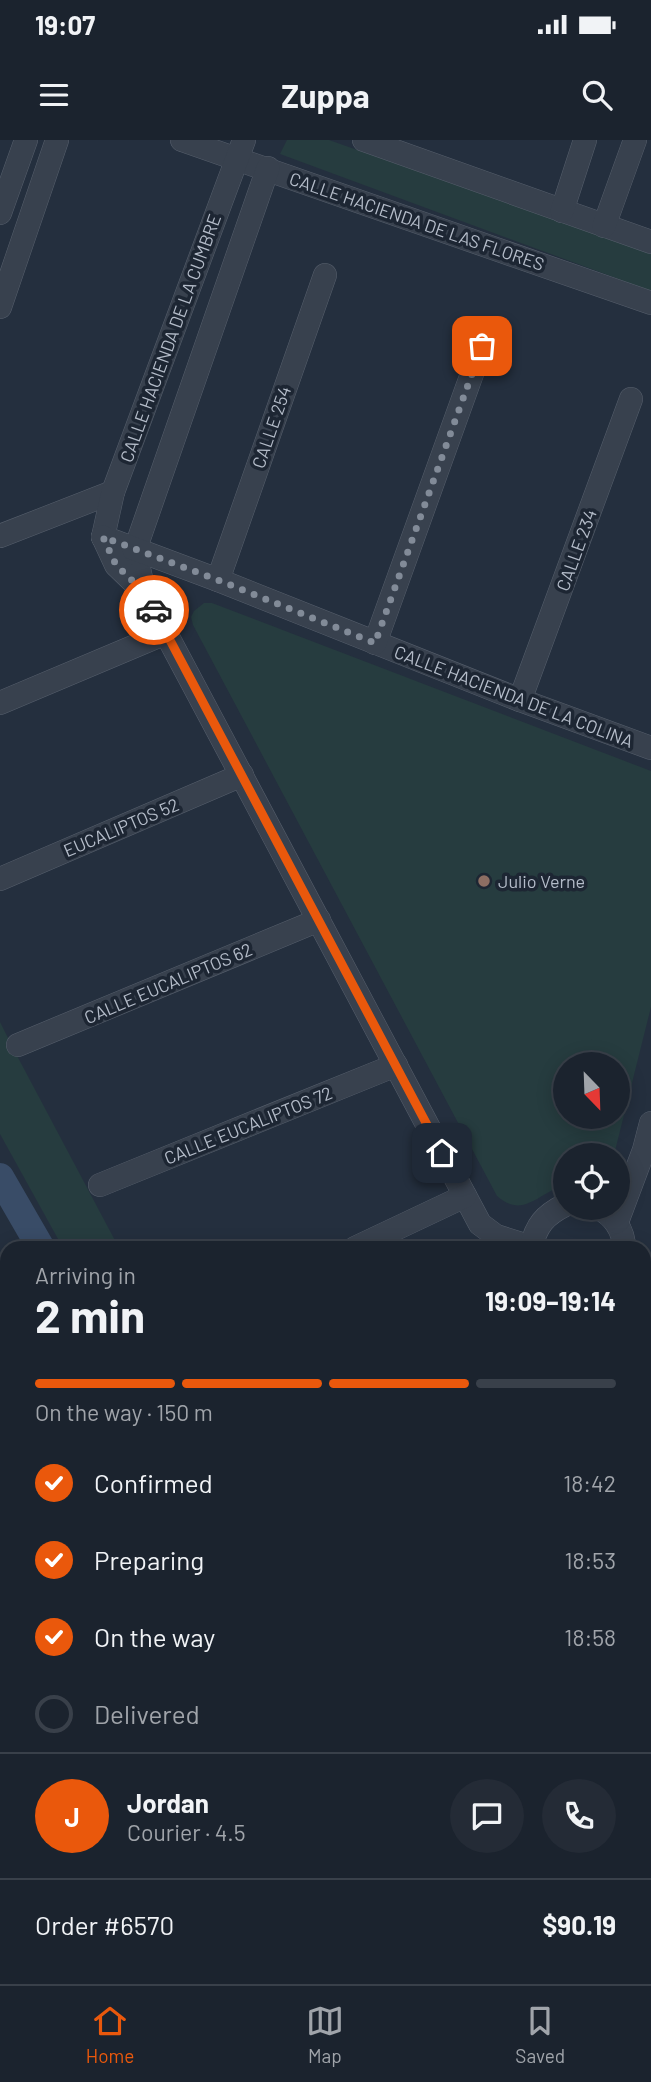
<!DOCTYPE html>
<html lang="en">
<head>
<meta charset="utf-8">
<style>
	:root { --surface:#1b232e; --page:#242b36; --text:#f1f3f6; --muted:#a0a4aa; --line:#39404a; --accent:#ea580c }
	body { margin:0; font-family:Barlow,sans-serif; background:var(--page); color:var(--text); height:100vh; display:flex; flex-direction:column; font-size:26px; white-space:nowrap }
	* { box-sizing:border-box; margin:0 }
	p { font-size:23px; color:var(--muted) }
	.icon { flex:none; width:38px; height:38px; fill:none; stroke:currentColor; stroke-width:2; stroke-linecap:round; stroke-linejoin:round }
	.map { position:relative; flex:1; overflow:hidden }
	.details { position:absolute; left:0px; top:1101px; width:651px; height:744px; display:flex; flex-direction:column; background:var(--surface); border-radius:21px 21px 0 0; box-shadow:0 4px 18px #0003,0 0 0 2px var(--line) }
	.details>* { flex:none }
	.needle { width:46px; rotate:157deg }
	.controls { position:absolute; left:553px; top:912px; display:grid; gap:14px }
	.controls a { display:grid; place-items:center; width:77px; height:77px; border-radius:50%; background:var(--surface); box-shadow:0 4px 18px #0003,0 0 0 2px var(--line); font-size:35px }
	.pin { position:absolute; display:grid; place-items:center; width:60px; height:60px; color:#fff; margin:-30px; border-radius:14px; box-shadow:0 4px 10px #0006 }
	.courier { position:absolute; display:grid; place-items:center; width:70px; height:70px; margin:-35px; border:5px solid #ea580c; border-radius:50%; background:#fff; color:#222; box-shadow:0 2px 9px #0007 }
	.summary em { font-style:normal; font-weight:700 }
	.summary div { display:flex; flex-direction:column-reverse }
	.summary { display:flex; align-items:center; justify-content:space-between; height:119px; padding:0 35px }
	h1 { font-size:46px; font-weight:700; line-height:52px }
	.bar { display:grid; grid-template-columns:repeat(4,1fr); gap:10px 7px; align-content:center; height:84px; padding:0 35px }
	.bar i { height:9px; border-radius:5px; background:var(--line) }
	.bar .current { background:var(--accent) }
	.bar p { grid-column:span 4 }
	.line { display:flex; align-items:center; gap:18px; padding:0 35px; border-top:2px solid var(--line) }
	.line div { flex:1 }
	.round { display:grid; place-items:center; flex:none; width:74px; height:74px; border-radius:37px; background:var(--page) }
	ol { padding:0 35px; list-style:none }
	li { display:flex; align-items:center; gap:21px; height:77px }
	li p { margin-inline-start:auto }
	li .icon { padding:7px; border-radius:50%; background:var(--accent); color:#fff; stroke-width:4 }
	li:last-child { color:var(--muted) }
	li i { width:38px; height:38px; border:4px solid var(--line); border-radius:50% }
	.status { display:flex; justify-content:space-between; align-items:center; height:49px; padding:0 35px; background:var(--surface); direction:ltr }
	.status svg { height:19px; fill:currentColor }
	header { display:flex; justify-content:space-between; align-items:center; height:91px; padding:0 35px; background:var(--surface); font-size:32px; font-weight:700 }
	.dock { display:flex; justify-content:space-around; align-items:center; height:98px; border-top:2px solid var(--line); background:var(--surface); font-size:19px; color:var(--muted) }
	.dock a { display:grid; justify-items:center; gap:4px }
	.dock .current { color:var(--accent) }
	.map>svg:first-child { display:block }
</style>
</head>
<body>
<div class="status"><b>19:07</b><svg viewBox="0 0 49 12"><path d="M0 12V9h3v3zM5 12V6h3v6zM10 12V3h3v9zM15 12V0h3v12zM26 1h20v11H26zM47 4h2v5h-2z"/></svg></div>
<header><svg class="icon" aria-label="menu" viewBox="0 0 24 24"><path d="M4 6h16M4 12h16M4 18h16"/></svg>Zuppa<svg class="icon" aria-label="search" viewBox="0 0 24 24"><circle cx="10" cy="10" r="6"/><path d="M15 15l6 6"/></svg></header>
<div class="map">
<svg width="651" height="1844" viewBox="0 0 651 1844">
	<rect width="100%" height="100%" fill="#242f3e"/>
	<g fill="#263c3f" fill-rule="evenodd">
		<path d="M287,0H329L651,114V151L280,14Z"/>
		<path d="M204,463H212L651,631V867L614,1015H565V1046C539,1051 524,1080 497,1056L193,485L191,477L194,471ZM618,924V976H565V924Z"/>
		<path d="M0,882L14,910L119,1108H63L0,994Z"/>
	</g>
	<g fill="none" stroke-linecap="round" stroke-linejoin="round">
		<g stroke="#394c67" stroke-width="28">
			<path d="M0,1037L41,1108"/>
			<path d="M442,1838L444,1844"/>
		</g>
		<g stroke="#565f6c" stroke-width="24">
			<g id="street">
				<path d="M182,0L651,163"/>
				<path d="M364,0L651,102"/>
				<path d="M268,28L135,410L144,452L480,1084L496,1096L531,1107"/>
				<path d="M562,71L585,0"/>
				<path d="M0,73L26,0"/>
				<path d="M604,86L635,0"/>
				<path d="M0,167L57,0"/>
				<path d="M0,396L113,352"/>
				<path d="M103,397L218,440L520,560L651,608"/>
				<path d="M103,397L113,352L244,0"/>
				<path d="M103,397L116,425L144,452"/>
				<path d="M218,440L325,135"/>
				<path d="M375,503L482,206"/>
				<path d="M520,560L631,259"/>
				<path d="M0,563L166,493"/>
				<path d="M0,739L242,635"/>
				<path d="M18,905L319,780"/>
				<path d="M100,1045L396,925"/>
				<path d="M598,1068C613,1075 624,1090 624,1108"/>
				<path d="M617,1082L644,1010L651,983"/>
				<path d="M355,1108L465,1056"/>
				<path d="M531,1108C536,1085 545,1075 565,1065"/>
				<path d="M644,1174L651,1171"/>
				<path d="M0,1177L7,1171"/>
				<path d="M644,1302L651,1318"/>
				<path d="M644,1339L651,1336"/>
				<path d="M0,1453L7,1464"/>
				<path d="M644,1501L651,1498"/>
				<path d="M644,1672L651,1669"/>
				<path d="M0,1837L4,1844"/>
				<path d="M242,1838L246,1844"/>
				<path d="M197,1844L207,1838"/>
			</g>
		</g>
		<use href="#street" stroke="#38414e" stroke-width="23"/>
	</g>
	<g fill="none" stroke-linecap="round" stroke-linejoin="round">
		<path stroke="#828b98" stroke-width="7" stroke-dasharray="0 12.6" d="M154,470L144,452L116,425L103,397L218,440L375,503L482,206"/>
		<path stroke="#ea580c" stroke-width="9" d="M154,470L442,1013"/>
	</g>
	<circle fill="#8d6e63" stroke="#1d2633" stroke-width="2.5" cx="484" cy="741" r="7"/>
	<g text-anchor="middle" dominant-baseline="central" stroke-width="7" stroke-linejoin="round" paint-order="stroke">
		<g font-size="18" fill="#b4bcc9" stroke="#1d2633">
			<text transform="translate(417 81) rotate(19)">CALLE HACIENDA DE LAS FLORES</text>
			<text transform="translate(170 198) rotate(-70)">CALLE HACIENDA DE LA CUMBRE</text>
			<text transform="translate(271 287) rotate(-71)">CALLE 254</text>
			<text transform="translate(576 410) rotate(-70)">CALLE 234</text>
			<text transform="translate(514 556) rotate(21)">CALLE HACIENDA DE LA COLINA</text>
			<text transform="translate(121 687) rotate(-23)">EUCALIPTOS 52</text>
			<text transform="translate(168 843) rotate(-23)">CALLE EUCALIPTOS 62</text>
			<text transform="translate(248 985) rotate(-22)">CALLE EUCALIPTOS 72</text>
		</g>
		<g font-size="18" fill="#b4bcc9" stroke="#1d2633" text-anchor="start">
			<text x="498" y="741">Julio Verne</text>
		</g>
	</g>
</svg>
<div class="controls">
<a><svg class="needle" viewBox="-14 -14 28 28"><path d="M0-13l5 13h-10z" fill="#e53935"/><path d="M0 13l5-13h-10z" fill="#a0a4aa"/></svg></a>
<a><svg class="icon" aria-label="locate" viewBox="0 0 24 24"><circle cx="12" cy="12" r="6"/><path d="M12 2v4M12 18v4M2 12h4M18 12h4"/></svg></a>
</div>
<div class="pin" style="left:482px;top:206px;background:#ea580c"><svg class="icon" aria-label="bag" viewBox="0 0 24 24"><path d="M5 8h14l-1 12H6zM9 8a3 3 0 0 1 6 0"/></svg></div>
<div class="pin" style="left:442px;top:1013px;background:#1f2937"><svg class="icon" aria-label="home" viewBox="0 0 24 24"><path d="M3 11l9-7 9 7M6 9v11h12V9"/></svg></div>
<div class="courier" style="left:154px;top:470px"><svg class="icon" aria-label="car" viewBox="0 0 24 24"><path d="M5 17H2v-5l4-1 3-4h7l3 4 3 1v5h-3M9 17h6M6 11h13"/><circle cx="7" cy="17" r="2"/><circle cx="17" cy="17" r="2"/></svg></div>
<section class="details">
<div class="summary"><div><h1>2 min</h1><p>Arriving in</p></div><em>19:09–19:14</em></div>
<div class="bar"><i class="current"></i><i class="current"></i><i class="current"></i><i></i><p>On the way · 150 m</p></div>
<ol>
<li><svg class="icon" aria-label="check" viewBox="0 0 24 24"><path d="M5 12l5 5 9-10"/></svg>Confirmed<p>18:42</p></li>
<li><svg class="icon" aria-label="check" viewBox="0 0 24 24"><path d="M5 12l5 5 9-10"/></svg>Preparing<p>18:53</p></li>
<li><svg class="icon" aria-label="check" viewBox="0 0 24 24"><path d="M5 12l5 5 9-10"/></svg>On the way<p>18:58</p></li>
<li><i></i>Delivered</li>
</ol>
<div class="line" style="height:126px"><b class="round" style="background:var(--accent);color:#fff">J</b><div><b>Jordan</b><p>Courier · 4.5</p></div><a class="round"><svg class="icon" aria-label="chat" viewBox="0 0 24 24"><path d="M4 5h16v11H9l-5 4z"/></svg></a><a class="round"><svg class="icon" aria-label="phone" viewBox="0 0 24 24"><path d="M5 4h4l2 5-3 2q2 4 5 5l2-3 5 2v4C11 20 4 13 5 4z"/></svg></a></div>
<div class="line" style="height:91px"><div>Order #6570</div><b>$90.19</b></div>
</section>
</div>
<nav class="dock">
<a class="current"><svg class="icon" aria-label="home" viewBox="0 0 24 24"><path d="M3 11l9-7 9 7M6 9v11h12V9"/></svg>Home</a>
<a><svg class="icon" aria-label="map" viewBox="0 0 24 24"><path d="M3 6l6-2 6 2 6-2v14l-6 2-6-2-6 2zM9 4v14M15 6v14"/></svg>Map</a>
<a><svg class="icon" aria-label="saved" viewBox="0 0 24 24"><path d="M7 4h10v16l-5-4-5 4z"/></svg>Saved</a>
</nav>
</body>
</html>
